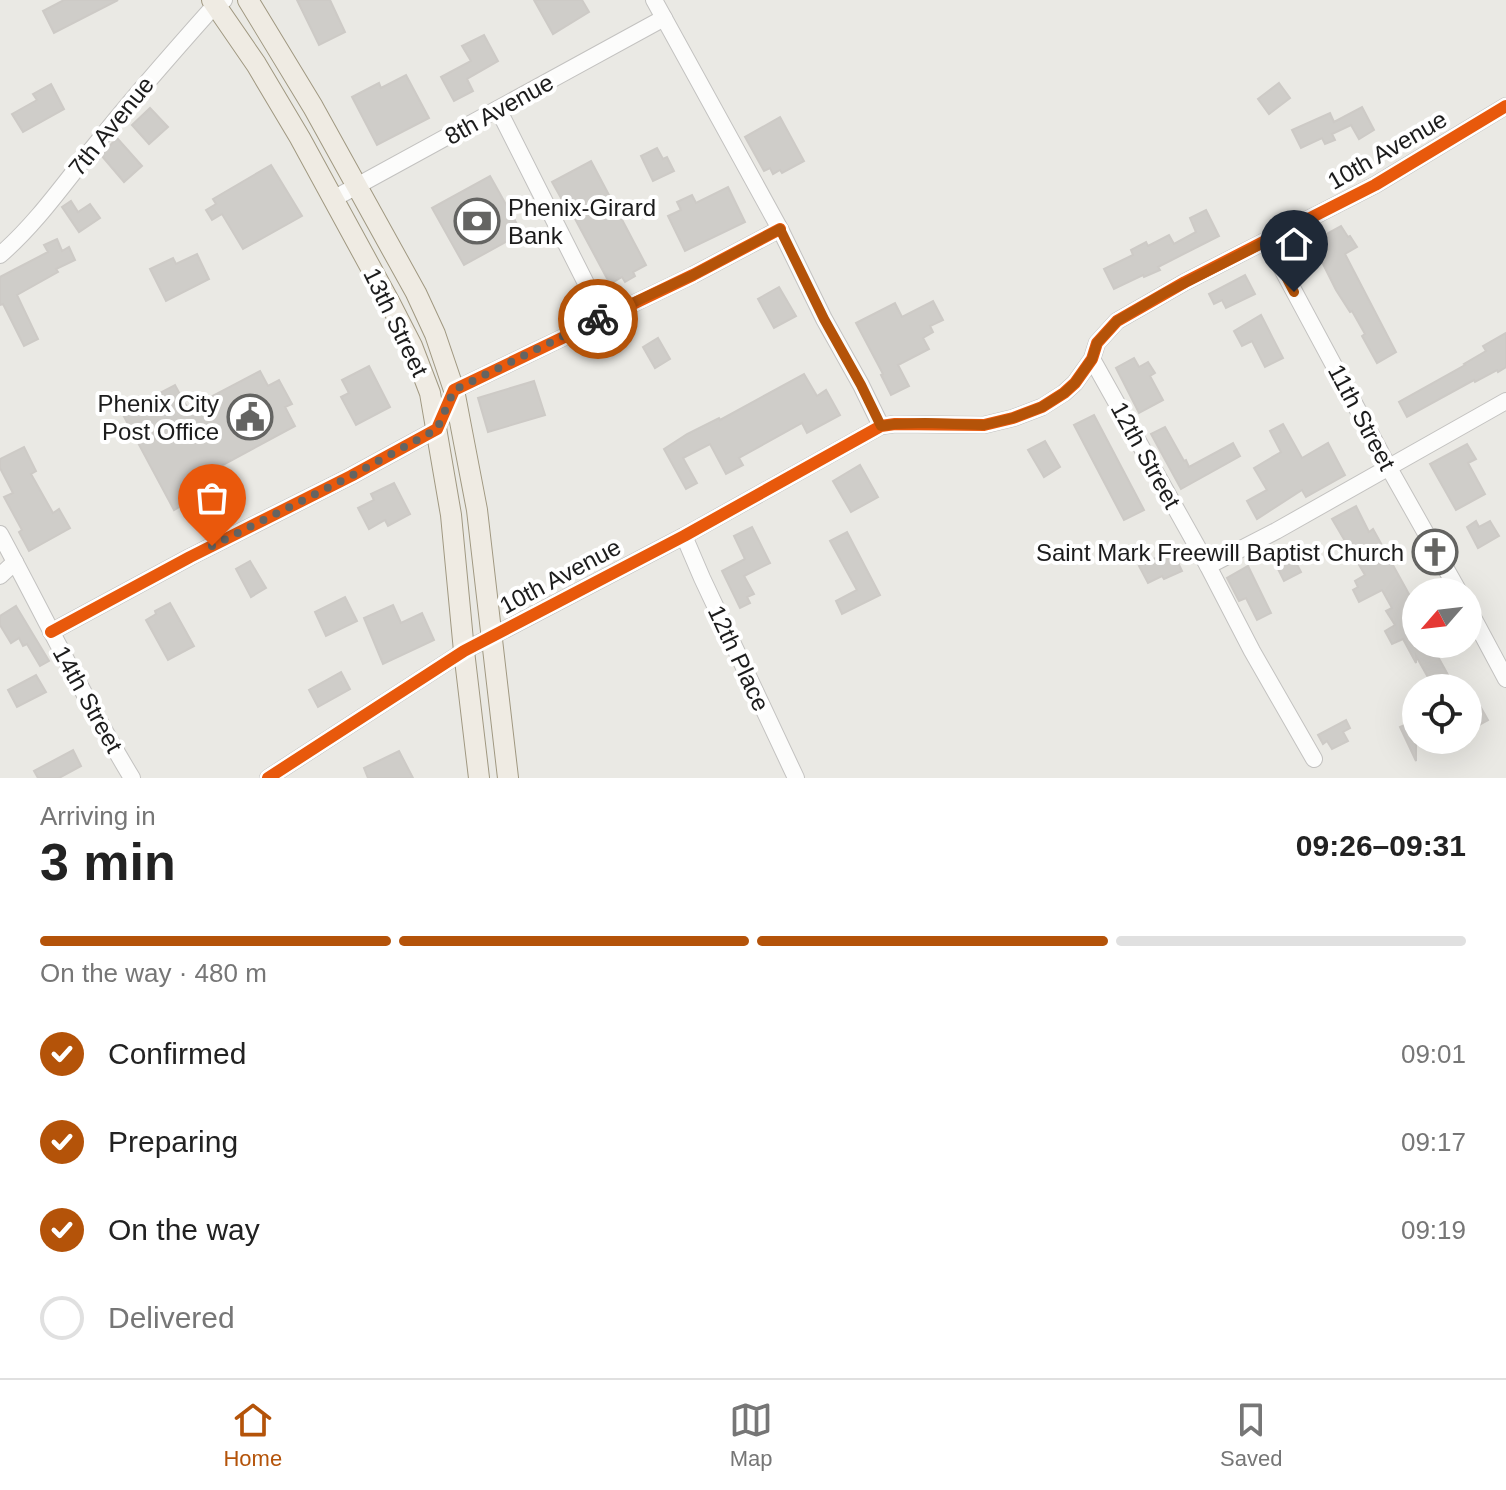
<!DOCTYPE html>
<html lang="en">
<head>
<meta charset="utf-8">
<style>
	:root { --surface:#fff; --page:#f2f2f2; --text:#222; --muted:#767676; --line:#e0e0e0; --accent:#b45309 }
	body { margin:0; font-family:Helvetica,sans-serif; background:var(--page); color:var(--text); height:100vh; display:flex; flex-direction:column; font-size:30px; white-space:nowrap }
	* { box-sizing:border-box; margin:0 }
	p { font-size:26px; color:var(--muted) }
	.icon { flex:none; width:44px; height:44px; fill:none; stroke:currentColor; stroke-width:2; stroke-linecap:round; stroke-linejoin:round }
	.map { position:relative; height:778px; overflow:hidden }
	.sheet { display:flex; flex-direction:column; background:var(--surface); flex:1 }
	.sheet>* { flex:none }
	.needle { width:52px; rotate:242deg }
	.controls { position:absolute; left:1402px; top:578px; display:grid; gap:16px }
	.controls a { display:grid; place-items:center; width:80px; height:80px; border-radius:50%; background:var(--surface); box-shadow:0 8px 32px #0002; font-size:40px }
	.pin { position:absolute; display:grid; place-items:center; width:68px; height:68px; color:#fff; margin:-82px -34px; border-radius:50% 50% 50% 0; rotate:-45deg; box-shadow:0 0 8px #0007 }
	.pin .icon { rotate:45deg }
	.courier { position:absolute; display:grid; place-items:center; width:80px; height:80px; margin:-40px; border:6px solid #b45309; border-radius:50%; background:#fff; color:#222; box-shadow:0 2px 10px #0007 }
	.overview em { font-style:normal; font-weight:800 }
	.overview div { display:flex; flex-direction:column-reverse }
	.overview { display:flex; align-items:center; justify-content:space-between; height:136px; padding:0 40px }
	h1 { font-size:52px; font-weight:800; line-height:60px }
	.bar { display:grid; grid-template-columns:repeat(4,1fr); gap:12px 8px; align-content:center; height:96px; padding:0 40px }
	.bar i { height:10px; border-radius:6px; background:var(--line) }
	.bar .active { background:var(--accent) }
	.bar p { grid-column:span 4 }
	ol { padding:0 40px; list-style:none }
	li { display:flex; align-items:center; gap:24px; height:88px }
	li p { margin-inline-start:auto }
	li .icon { padding:8px; border-radius:50%; background:var(--accent); color:#fff; stroke-width:4 }
	li:last-child { color:var(--muted) }
	li i { width:44px; height:44px; border:4px solid var(--line); border-radius:50% }
	.tab-bar { display:flex; justify-content:space-around; align-items:center; height:112px; border-top:2px solid var(--line); background:var(--surface); font-size:22px; color:var(--muted) }
	.tab-bar a { display:grid; justify-items:center; gap:4px }
	.tab-bar .active { color:var(--accent) }
	.map>svg:first-child { display:block }
</style>
</head>
<body>
<div class="map">
<svg width="1506" height="778" viewBox="0 0 1506 778">
	<rect width="100%" height="100%" fill="#eae9e4"/>
	<g fill="#cfcdc9" stroke="#cdcac6" stroke-width="2">
		<path d="M64,0H118L54,33L43,11Z"/>
		<path d="M297,0H330L345,32L319,45Z"/>
		<path d="M534,0H582L589,12L553,34Z"/>
		<path d="M484,35L498,61L467,79L473,91L454,101L441,77L471,61L462,46Z"/>
		<path d="M406,75L429,118L377,145L352,97L379,83L381,88Z"/>
		<path d="M1279,83L1290,98L1269,114L1258,99Z"/>
		<path d="M51,84L64,109L23,132L12,114L37,100L33,94Z"/>
		<path d="M1362,107L1374,130L1359,139L1351,125L1332,134L1335,140L1325,144L1322,138L1301,148L1292,130L1330,113L1334,122Z"/>
		<path d="M150,108L168,127L149,144L132,125Z"/>
		<path d="M780,117L804,161L782,173L780,170L773,174L770,168L764,171L745,137Z"/>
		<path d="M117,138L142,166L124,182L101,155Z"/>
		<path d="M657,148L663,159L667,157L674,171L653,181L641,156Z"/>
		<path d="M591,161L646,265L633,272L635,276L625,282L622,277L610,284L573,215L571,216L552,182Z"/>
		<path d="M271,165L302,216L243,249L222,214L212,220L206,210L216,204L213,199Z"/>
		<path d="M490,176L522,233L464,265L432,208Z"/>
		<path d="M728,187L745,222L685,251L668,216L681,210L677,202L692,195L696,203Z"/>
		<path d="M71,201L78,212L90,204L100,218L79,232L62,207Z"/>
		<path d="M1206,210L1219,236L1158,267L1160,270L1144,277L1143,275L1114,289L1104,269L1133,255L1131,250L1146,242L1148,246L1169,235L1174,244L1196,232L1190,218Z"/>
		<path d="M1341,226L1348,237L1350,236L1357,247L1345,254L1396,352L1377,363L1362,336L1365,334L1352,311L1350,312L1336,290L1312,242Z"/>
		<path d="M57,239L62,251L69,247L75,260L56,269L58,272L17,295L38,339L24,346L3,304L0,305V277L48,252L44,245Z"/>
		<path d="M197,254L209,279L166,301L150,269L173,258L176,264Z"/>
		<path d="M1245,275L1255,294L1226,308L1222,300L1214,304L1209,294Z"/>
		<path d="M779,287L796,316L774,328L758,299Z"/>
		<path d="M933,301L943,320L930,326L933,332L923,338L929,349L898,365L909,386L891,395L881,375L883,374L856,323L895,303L902,317Z"/>
		<path d="M1261,315L1283,358L1265,367L1252,341L1242,346L1234,331Z"/>
		<path d="M1506,333V367L1498,372L1497,370L1475,382L1474,380L1407,417L1399,402L1465,365L1464,364L1486,351L1483,346Z"/>
		<path d="M658,338L670,359L655,368L643,347Z"/>
		<path d="M1134,358L1139,367L1148,362L1155,373L1150,376L1163,400L1139,413L1116,368Z"/>
		<path d="M369,366L390,407L356,425L341,397L349,393L342,380Z"/>
		<path d="M260,371L268,386L279,380L292,404L285,407L295,426L219,467L226,480L174,510L122,413L175,385L188,409Z"/>
		<path d="M804,374L817,396L826,390L840,415L807,433L802,423L739,458L743,465L726,474L710,444L683,458L697,483L686,489L664,449L687,434L719,418L720,420Z"/>
		<path d="M534,381L545,415L488,432L478,398Z"/>
		<path d="M1094,415L1144,510L1124,520L1074,425Z"/>
		<path d="M1283,424L1302,458L1328,443L1345,475L1306,497L1302,490L1257,519L1247,501L1267,490L1254,468L1281,452L1270,431Z"/>
		<path d="M1165,427L1184,461L1186,460L1189,467L1233,443L1240,456L1181,489L1151,434Z"/>
		<path d="M1045,441L1060,467L1044,477L1028,450Z"/>
		<path d="M1467,444L1476,459L1468,463L1485,494L1456,510L1430,464Z"/>
		<path d="M24,447L36,471L31,474L53,513L59,509L70,528L29,551L19,532L22,530L4,497L13,493L0,468V459Z"/>
		<path d="M860,465L878,497L851,512L833,481Z"/>
		<path d="M394,483L410,514L388,526L385,520L369,529L358,508L374,500L371,494Z"/>
		<path d="M1356,506L1369,532L1373,529L1415,605L1411,608L1416,616V644H1431L1453,684L1447,688H1434L1416,656V663L1403,639L1392,644L1385,631L1395,625L1386,611L1392,608L1382,590L1359,602L1353,590L1358,587L1355,581L1365,575L1332,519Z"/>
		<path d="M1476,521L1479,527L1490,521L1499,536L1478,548L1467,527Z"/>
		<path d="M752,527L770,563L744,576L754,594L747,597L750,603L740,608L722,571L745,559L734,536Z"/>
		<path d="M847,532L880,595L842,614L836,601L857,590L830,541Z"/>
		<path d="M1172,550L1182,571L1164,579L1162,576L1148,583L1139,566Z"/>
		<path d="M1292,555L1301,572L1284,581L1275,563Z"/>
		<path d="M250,561L266,588L251,597L236,569Z"/>
		<path d="M1248,566L1271,613L1257,620L1246,598L1239,601L1227,578Z"/>
		<path d="M345,597L357,621L326,636L315,612Z"/>
		<path d="M170,603L194,646L168,660L146,620L156,614L155,611Z"/>
		<path d="M393,605L401,623L422,613L434,640L383,664L364,618Z"/>
		<path d="M16,606L49,661L40,666L27,644L23,646L19,638L11,643L0,625V616Z"/>
		<path d="M341,672L350,689L318,707L309,690Z"/>
		<path d="M36,675L46,692L17,707L8,690Z"/>
		<path d="M1475,697L1488,720L1468,731V701Z"/>
		<path d="M1346,720L1350,728L1343,732L1348,741L1332,749L1327,741L1323,744L1318,735Z"/>
		<path d="M1416,720V761L1400,727Z"/>
		<path d="M73,750L81,766L59,778H38L34,771Z"/>
		<path d="M399,751L413,778H368L364,768Z"/>
	</g>
	<g fill="none" stroke-linecap="round" stroke-linejoin="round">
		<g stroke="#c3c2c0" stroke-width="18">
			<g id="minor">
				<path d="M654,0L780,229L824,319L861,385L881,426"/>
				<path d="M498,109L603,317"/>
				<path d="M333,199L664,18"/>
				<path d="M1267,241L1389,468L1459,592"/>
				<path d="M0,255C37,223 65,182 96,144C134,96 174,51 215,5L224,0"/>
				<path d="M1092,359L1208,566L1252,651L1314,759"/>
				<path d="M0,534C44,615 84,699 132,778"/>
				<path d="M684,536L702,578L796,778"/>
				<path d="M1208,566L1276,531L1506,401"/>
				<path d="M0,576L15,562"/>
				<path d="M1468,608L1506,679"/>
				<path d="M51,632L190,557L351,476L437,429L454,390L693,275L780,229"/>
				<path d="M268,778L464,651L684,536L881,426L895,424L984,425L1013,418L1042,407L1064,393L1075,383L1092,359L1097,343L1117,321L1185,282L1375,185L1506,106"/>
			</g>
		</g>
		<g stroke="#a09881" stroke-width="22">
			<g id="major">
				<path d="M212,0L256,64L300,138L390,303L412,346L430,393L451,515L464,651L479,778"/>
				<path d="M248,0L313,107L416,293L435,334L454,390L477,510L508,778"/>
			</g>
		</g>
		<use href="#minor" stroke="#fcfcfb" stroke-width="16"/>
		<use href="#major" stroke="#efebe3" stroke-width="20"/>
		<g stroke="#fff" stroke-width="17">
			<g id="cycleway">
				<path d="M51,632L190,557L351,476L437,429L454,390L693,275L780,229"/>
				<path d="M268,778L464,651L684,536L881,426L895,424L984,425L1013,418L1042,407L1064,393L1075,383L1092,359L1097,343L1117,321L1185,282L1375,185L1506,106"/>
			</g>
		</g>
		<use href="#cycleway" stroke="#e8590c" stroke-width="12"/>
	</g>
	<g fill="none" stroke-linecap="round" stroke-linejoin="round">
		<path stroke="#646462" stroke-width="8" stroke-dasharray="0 14.4" d="M212,546L351,476L437,429L454,390L598,319"/>
		<path stroke="#b45309" stroke-width="10" d="M598,319L693,275L780,229L824,319L861,385L881,426L895,424L925,423L984,425L1013,418L1042,407L1064,393L1075,383L1092,359L1097,343L1117,321L1165,293L1267,241L1294,292"/>
	</g>
	<defs>
		<g id="bank-ring" transform="scale(2.3)"><circle r="9.5" fill="#fff" stroke="#646462" stroke-width="1.5"/><path d="M-6-4H6V4H-6ZM0-2.3a2.3 2.3 0 1 0 0 4.6a2.3 2.3 0 1 0 0-4.6Z" fill="#646462"/></g>
		<g id="civic-ring" transform="scale(2.3)"><circle r="9.5" fill="#fff" stroke="#646462" stroke-width="1.5"/><path d="M-.6-6.5H3V-4.5H.6V-3L4-1V1h2V6H-6V1h2V-1L-.6-3ZM-1.2 2.5V6h2.4V2.5Z" fill="#646462"/></g>
		<g id="church-ring" transform="scale(2.3)"><circle r="9.5" fill="#fff" stroke="#646462" stroke-width="1.5"/><path d="M-1.2-6h2.4v3.5h3.3v2.4h-3.3V6h-2.4V-.1h-3.3v-2.4h3.3Z" fill="#646462"/></g>
	</defs>
	<g fill-rule="evenodd">
		<use href="#bank-ring" x="477" y="221"/>
		<use href="#civic-ring" x="250" y="417"/>
		<use href="#church-ring" x="1435" y="552"/>
	</g>
	<g text-anchor="middle" dominant-baseline="central" stroke-width="8" stroke-linejoin="round" paint-order="stroke">
		<g font-size="24" fill="#1c1c1c" stroke="#fff">
			<text transform="translate(499 109) rotate(-29)">8th Avenue</text>
			<text transform="translate(111 126) rotate(-51)">7th Avenue</text>
			<text transform="translate(1387 150) rotate(-30)">10th Avenue</text>
			<text transform="translate(396 322) rotate(64)">13th Street</text>
			<text transform="translate(1362 417) rotate(62)">11th Street</text>
			<text transform="translate(1146 455) rotate(61)">12th Street</text>
			<text transform="translate(560 576) rotate(-28)">10th Avenue</text>
			<text transform="translate(739 658) rotate(65)">12th Place</text>
			<text transform="translate(88 699) rotate(61)">14th Street</text>
		</g>
		<g font-size="24" fill="#1c1c1c" stroke="#fff" text-anchor="end">
			<text x="508" y="207" text-anchor="start">Phenix-Girard<tspan x="508" dy="28">Bank</tspan></text>
			<text x="219" y="403">Phenix City<tspan x="219" dy="28">Post Office</tspan></text>
			<text x="1404" y="552">Saint Mark Freewill Baptist Church</text>
		</g>
	</g>
</svg>
<div class="controls">
<a><svg class="needle" viewBox="-14 -14 28 28"><path d="M0-13l5 13h-10z" fill="#e53935"/><path d="M0 13l5-13h-10z" fill="#767676"/></svg></a>
<a><svg class="icon" aria-label="locate" viewBox="0 0 24 24"><circle cx="12" cy="12" r="6"/><path d="M12 2v4M12 18v4M2 12h4M18 12h4"/></svg></a>
</div>
<div class="pin" style="left:212px;top:546px;background:#ea580c"><svg class="icon" aria-label="bag" viewBox="0 0 24 24"><path d="M5 8h14l-1 12H6zM9 8a3 3 0 0 1 6 0"/></svg></div>
<div class="pin" style="left:1294px;top:292px;background:#1f2937"><svg class="icon" aria-label="home" viewBox="0 0 24 24"><path d="M3 11l9-7 9 7M6 9v11h12V9"/></svg></div>
<div class="courier" style="left:598px;top:319px"><svg class="icon" aria-label="bike" viewBox="0 0 24 24"><circle cx="6" cy="16" r="4"/><circle cx="18" cy="16" r="4"/><path d="M6 16l4-8h5l3 8M10 8l3 8H6M13 5h3"/></svg></div>
</div>
<section class="sheet">
<div class="overview"><div><h1>3 min</h1><p>Arriving in</p></div><em>09:26–09:31</em></div>
<div class="bar"><i class="active"></i><i class="active"></i><i class="active"></i><i></i><p>On the way · 480 m</p></div>
<ol>
<li><svg class="icon" aria-label="check" viewBox="0 0 24 24"><path d="M5 12l5 5 9-10"/></svg>Confirmed<p>09:01</p></li>
<li><svg class="icon" aria-label="check" viewBox="0 0 24 24"><path d="M5 12l5 5 9-10"/></svg>Preparing<p>09:17</p></li>
<li><svg class="icon" aria-label="check" viewBox="0 0 24 24"><path d="M5 12l5 5 9-10"/></svg>On the way<p>09:19</p></li>
<li><i></i>Delivered</li>
</ol>
</section>
<nav class="tab-bar">
<a class="active"><svg class="icon" aria-label="home" viewBox="0 0 24 24"><path d="M3 11l9-7 9 7M6 9v11h12V9"/></svg>Home</a>
<a><svg class="icon" aria-label="map" viewBox="0 0 24 24"><path d="M3 6l6-2 6 2 6-2v14l-6 2-6-2-6 2zM9 4v14M15 6v14"/></svg>Map</a>
<a><svg class="icon" aria-label="saved" viewBox="0 0 24 24"><path d="M7 4h10v16l-5-4-5 4z"/></svg>Saved</a>
</nav>
</body>
</html>
